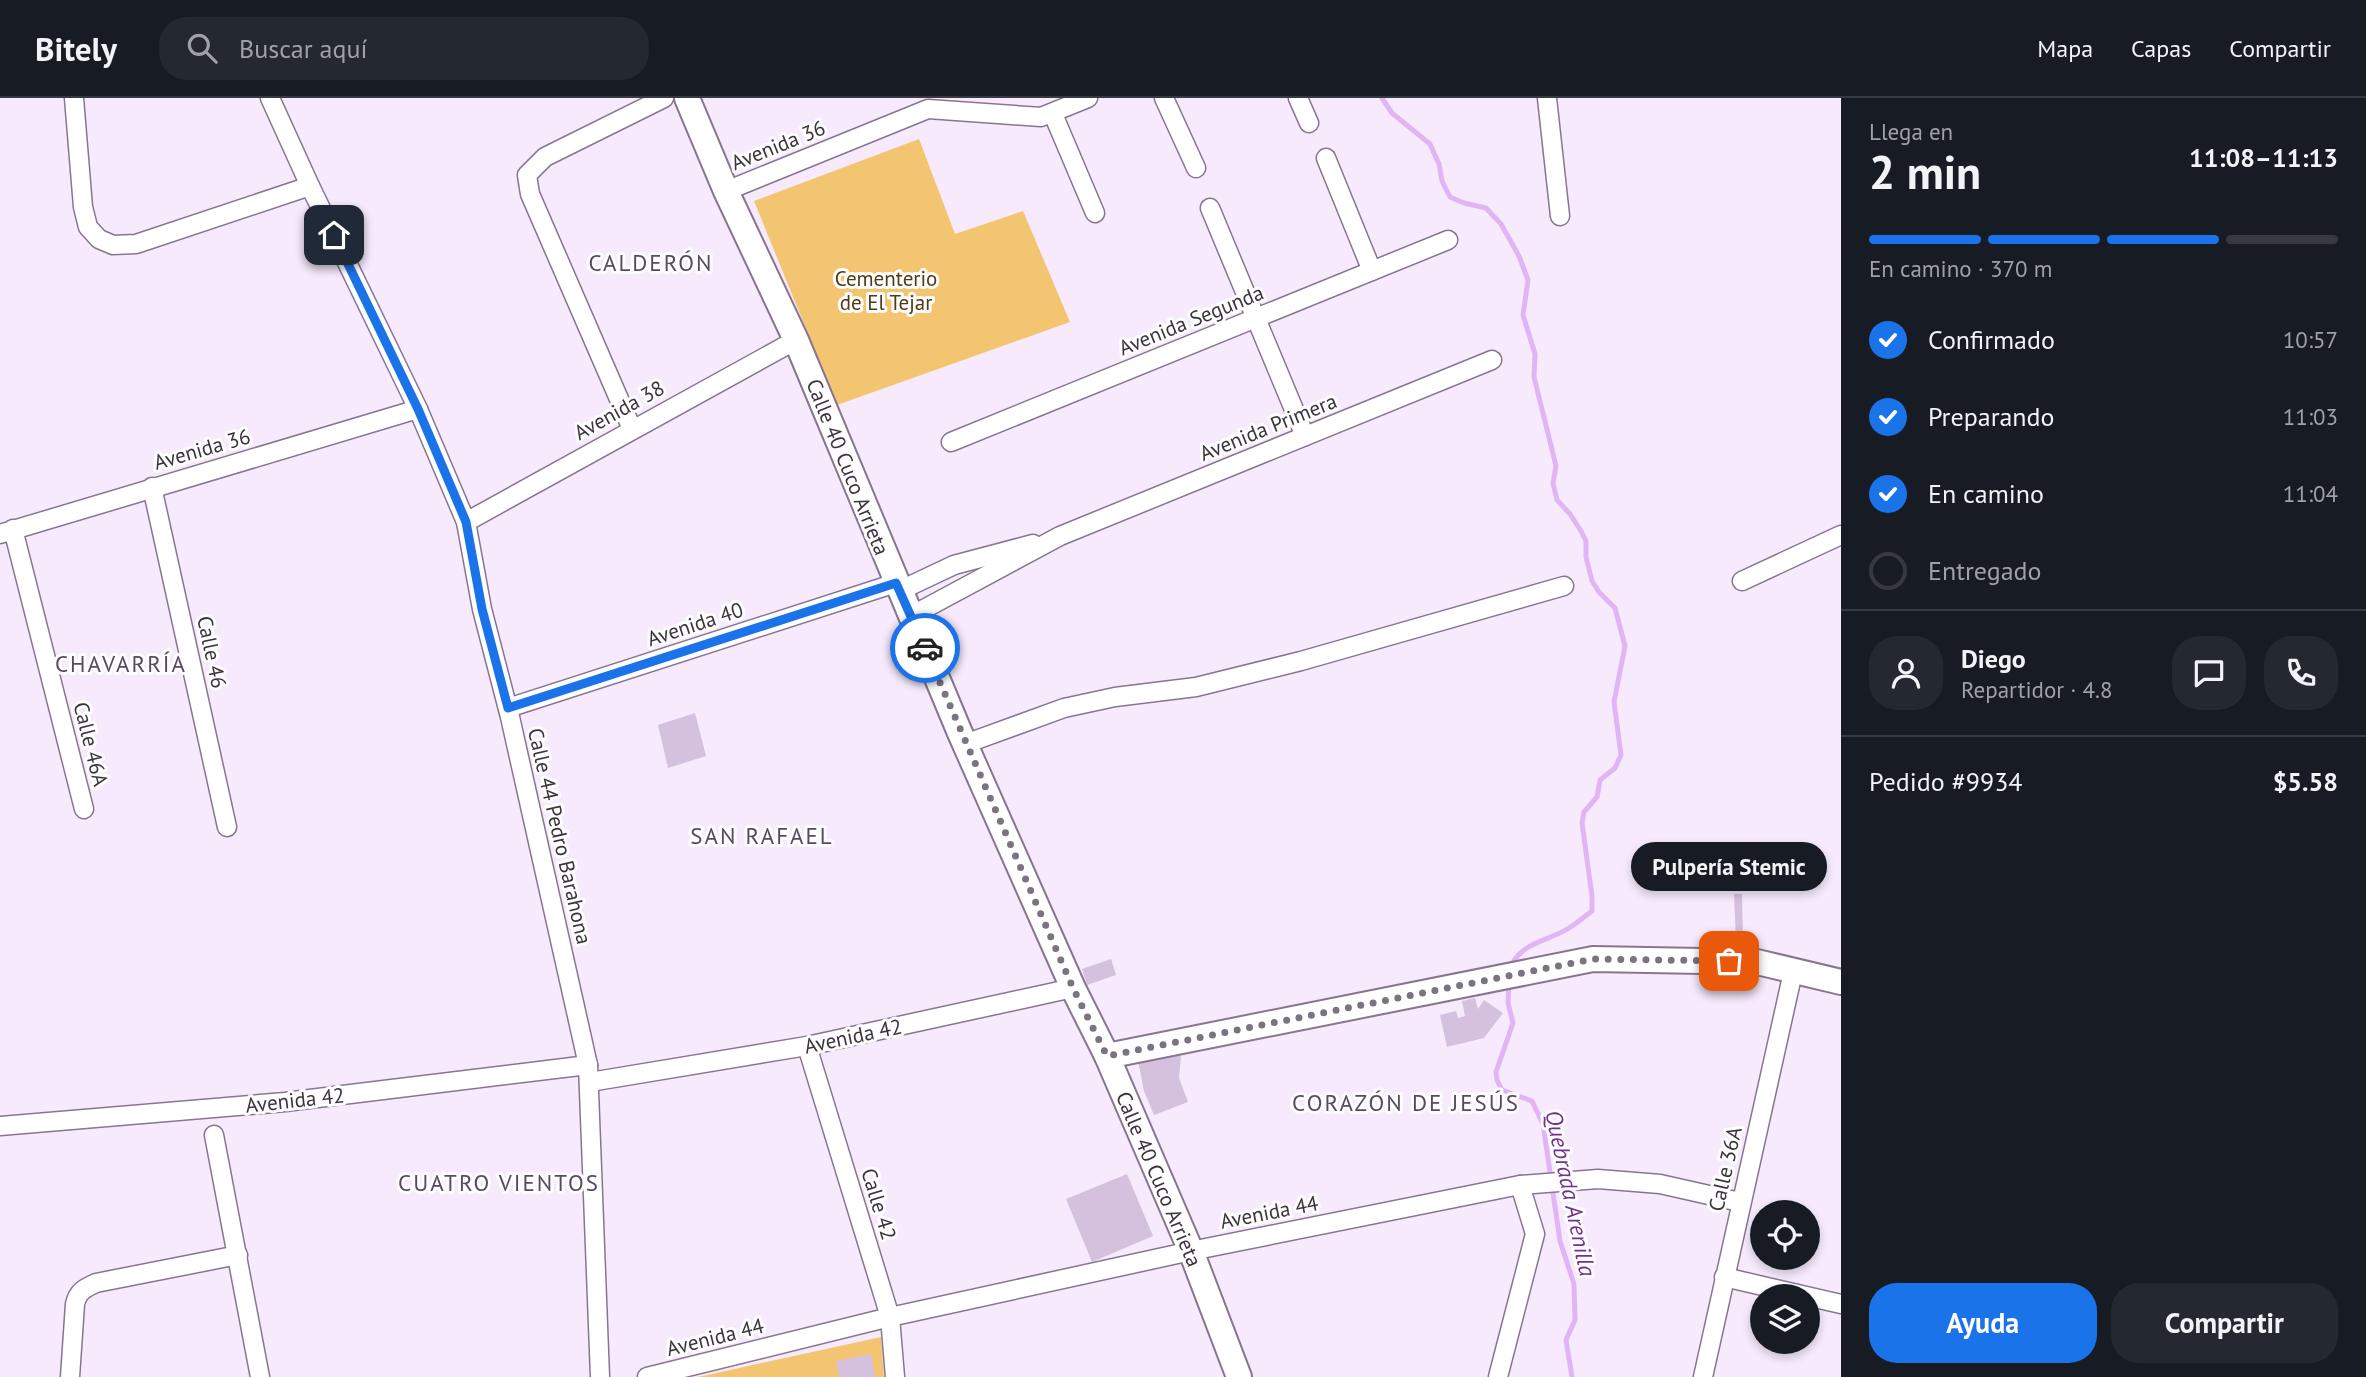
<!DOCTYPE html>
<html lang="es">
<head>
<meta charset="utf-8">
<style>
	:root { --surface:#171b24; --page:#242831; --text:#f1f3f6; --muted:#9ea1a6; --line:#363941; --accent:#1a73e8 }
	body { margin:0; font-family:"PT Sans",sans-serif; background:var(--page); color:var(--text); height:100vh; display:flex; flex-direction:column; font-size:26px; white-space:nowrap }
	* { box-sizing:border-box; margin:0 }
	p { font-size:23px; color:var(--muted) }
	.icon { flex:none; width:38px; height:38px; fill:none; stroke:currentColor; stroke-width:2; stroke-linecap:round; stroke-linejoin:round }
	.map { position:relative; flex:1; overflow:hidden }
	.drawer { display:flex; flex-direction:column; background:var(--surface); width:525px }
	.drawer>* { flex:none }
	.controls { position:absolute; left:1750px; top:1102px; display:grid; gap:14px }
	.controls a { display:grid; place-items:center; width:70px; height:70px; border-radius:50%; background:var(--surface); box-shadow:0 4px 10px #0003; font-size:35px }
	.pin { position:absolute; display:grid; place-items:center; width:60px; height:60px; color:#fff; margin:-30px; border-radius:14px; box-shadow:0 4px 10px #0006 }
	.courier { position:absolute; display:grid; place-items:center; width:70px; height:70px; margin:-35px; border:5px solid #1a73e8; border-radius:50%; background:#fff; color:#222; box-shadow:0 2px 9px #0007 }
	.bubble { position:absolute; height:49px; border-radius:24px; background:var(--surface); box-shadow:0 4px 10px #0003; font-size:23px; font-weight:700; line-height:49px; text-align:center }
	.head em { font-style:normal; font-weight:700 }
	.head div { display:flex; flex-direction:column-reverse }
	.head { display:flex; align-items:center; justify-content:space-between; height:119px; padding:0 28px }
	h1 { font-size:46px; font-weight:700; line-height:52px }
	.bar { display:grid; grid-template-columns:repeat(4,1fr); gap:10px 7px; align-content:center; height:84px; padding:0 28px }
	.bar i { height:9px; border-radius:5px; background:var(--line) }
	.bar .current { background:var(--accent) }
	.bar p { grid-column:span 4 }
	.line { display:flex; align-items:center; gap:18px; padding:0 28px; border-top:2px solid var(--line) }
	.line div { flex:1 }
	.round { display:grid; place-items:center; flex:none; width:74px; height:74px; border-radius:28px; background:var(--page) }
	ol { padding:0 28px; list-style:none }
	li { display:flex; align-items:center; gap:21px; height:77px }
	li p { margin-inline-start:auto }
	li .icon { padding:7px; border-radius:50%; background:var(--accent); color:#fff; stroke-width:4 }
	li:last-child { color:var(--muted) }
	li i { width:38px; height:38px; border:4px solid var(--line); border-radius:50% }
	.action { display:flex; gap:14px; margin-top:auto; padding:14px 28px }
	.action a { flex:1; height:80px; border-radius:28px; background:var(--accent); color:#fff; font-size:28px; font-weight:700; line-height:80px; text-align:center }
	.action a+a { background:var(--page); color:var(--text) }
	header { display:flex; align-items:center; gap:42px; box-sizing:border-box; height:98px; padding:0 35px; background:var(--surface); border-bottom:2px solid var(--line) }
	header strong { font-size:33px }
	nav { display:flex; gap:38px; margin-inline-start:auto; font-size:24px }
	.search { width:490px; height:63px; background:var(--page); display:flex; align-items:center; gap:18px; box-sizing:border-box; padding:0 24px; border-radius:28px; color:var(--muted); font-size:26px }
	main { display:flex; flex:1; min-height:0 }
	.map>svg:first-child { display:block }
</style>
</head>
<body>
<header>
<strong>Bitely</strong>
<div class="search"><svg class="icon" aria-label="search" viewBox="0 0 24 24"><circle cx="10" cy="10" r="6"/><path d="M15 15l6 6"/></svg>Buscar aquí</div>
<nav><a>Mapa</a><a>Capas</a><a>Compartir</a></nav>
</header>
<main>
<div class="map">
<svg width="1841" height="1279" viewBox="0 0 1841 1279">
	<rect width="100%" height="100%" fill="#f6eafc"/>
	<g fill="#f4c570">
		<path d="M919,41L955,136L1023,113L1070,224L837,307L754,103Z"/>
		<path d="M881,1239L884,1279H698Z"/>
	</g>
	<g fill="none" stroke-linecap="round" stroke-linejoin="round">
		<g stroke="#e1b5f5" stroke-width="5">
			<path d="M1382,0L1392,15L1430,46L1439,66L1442,83L1450,99L1464,105L1486,110L1501,126L1519,158L1528,182L1523,217L1535,256L1534,279L1556,368L1553,385L1557,402L1570,416L1581,433L1586,443V459L1592,483L1599,494L1615,510L1625,548L1614,604L1621,657L1615,670L1600,682L1597,699L1584,714L1582,725L1592,798V813C1584,819 1577,825 1569,830C1547,844 1523,843 1510,869"/>
			<path d="M1509,885L1508,905L1513,925L1496,974L1497,982L1502,992L1532,1003L1543,1026L1560,1143L1574,1186L1575,1222L1566,1242L1572,1279"/>
		</g>
	</g>
	<g fill="#d5c1de">
		<path d="M695,615L706,658L668,670L658,627Z"/>
		<path d="M1734,796H1742L1743,842H1736Z"/>
		<path d="M1111,861L1116,877L1087,887L1082,871Z"/>
		<path d="M1475,900L1478,911L1484,902L1503,915L1484,940L1447,949L1440,917L1456,913L1458,920L1465,918L1462,903Z"/>
		<path d="M1181,957L1179,980L1188,1004L1154,1017L1144,993L1138,963Z"/>
		<path d="M1127,1076L1153,1138L1092,1164L1066,1101Z"/>
		<path d="M871,1256L875,1279H839L836,1263Z"/>
	</g>
	<g fill="none" stroke-linecap="round" stroke-linejoin="round">
		<g stroke="#887690" stroke-width="21">
			<g id="minor">
				<path d="M74,0L83,109L88,129L99,141L113,147L136,146L310,88"/>
				<path d="M270,0L310,88L418,311L466,424L482,511L510,619L588,967L600,1279"/>
				<path d="M1164,0L1196,70"/>
				<path d="M1298,0L1309,25"/>
				<path d="M1547,0L1560,118"/>
				<path d="M1053,16L1095,115"/>
				<path d="M1326,60L1372,173"/>
				<path d="M726,93L928,11L1041,19L1088,0"/>
				<path d="M1210,110L1305,338"/>
				<path d="M632,331L530,96L527,77L545,59L664,0"/>
				<path d="M951,344L1448,142"/>
				<path d="M152,389L227,729"/>
				<path d="M466,424L796,242"/>
				<path d="M13,431L84,711"/>
				<path d="M0,436L418,311"/>
				<path d="M1742,483L1841,437"/>
				<path d="M899,493L954,467L1033,446"/>
				<path d="M911,518L1060,438L1492,262"/>
				<path d="M508,610L896,485"/>
				<path d="M965,646L1064,610L1115,599L1196,589L1301,563L1564,488"/>
				<path d="M807,948L890,1219L895,1279"/>
				<path d="M590,984L807,948L1073,890"/>
				<path d="M0,1028L285,1004L588,967"/>
				<path d="M214,1037L260,1279"/>
				<path d="M1724,1179L1841,1206"/>
				<path d="M70,1279L75,1206C78,1193 85,1190 96,1185L238,1157"/>
				<path d="M647,1279L890,1219L1191,1153L1520,1087L1598,1081L1660,1086L1740,1104"/>
				<path d="M1498,1279L1535,1136L1520,1087"/>
				<path d="M1703,1279L1793,874"/>
			</g>
		</g>
		<g stroke="#887690" stroke-width="28">
			<g id="secondary">
				<path d="M687,0L726,93L796,242L960,635L1073,890L1107,958L1191,1153L1239,1279"/>
				<path d="M1107,958L1593,861L1757,864L1841,884"/>
			</g>
		</g>
		<use href="#minor" stroke="#fff" stroke-width="18"/>
		<use href="#secondary" stroke="#fff" stroke-width="24"/>
	</g>
	<g fill="none" stroke-linecap="round" stroke-linejoin="round">
		<path stroke="#7c7380" stroke-width="7" stroke-dasharray="0 12.6" d="M925,550L1073,890L1107,958L1593,861L1729,863"/>
		<path stroke="#1a73e8" stroke-width="9" d="M334,137L418,311L466,424L482,511L508,610L896,485L925,550"/>
	</g>
	<g text-anchor="middle" dominant-baseline="central" stroke-width="6" stroke-linejoin="round" paint-order="stroke">
		<g font-size="21" fill="#3b333e" stroke="#fdfdfd">
			<text transform="translate(778 47) rotate(-22)">Avenida 36</text>
			<text transform="translate(1191 222) rotate(-22)">Avenida Segunda</text>
			<text transform="translate(619 312) rotate(-29)">Avenida 38</text>
			<text transform="translate(1268 329) rotate(-22)">Avenida Primera</text>
			<text transform="translate(202 351) rotate(-16)">Avenida 36</text>
			<text transform="translate(848 369) rotate(68)">Calle 40 Cuco Arrieta</text>
			<text transform="translate(695 526) rotate(-18)">Avenida 40</text>
			<text transform="translate(212 554) rotate(78)">Calle 46</text>
			<text transform="translate(91 646) rotate(76)">Calle 46A</text>
			<text transform="translate(560 738) rotate(77)">Calle 44 Pedro Barahona</text>
			<text transform="translate(853 938) rotate(-12)">Avenida 42</text>
			<text transform="translate(295 1002) rotate(-6)">Avenida 42</text>
			<text transform="translate(1725 1071) rotate(-77)">Calle 36A</text>
			<text transform="translate(1159 1081) rotate(67)">Calle 40 Cuco Arrieta</text>
			<text transform="translate(879 1106) rotate(73)">Calle 42</text>
			<text transform="translate(1269 1114) rotate(-11)">Avenida 44</text>
			<text transform="translate(715 1239) rotate(-14)">Avenida 44</text>
		</g>
		<g font-size="21" fill="#503b14" stroke="#fdfdfd">
			<text x="886" y="180">Cementerio<tspan x="886" dy="24">de El Tejar</tspan></text>
		</g>
		<g font-size="23" letter-spacing="2" fill="#5a4962" stroke="#fdfdfd">
			<text x="651" y="164">CALDERÓN</text>
			<text x="121" y="565">CHAVARRÍA</text>
			<text x="762" y="737">SAN RAFAEL</text>
			<text x="1406" y="1004">CORAZÓN DE JESÚS</text>
			<text x="499" y="1084">CUATRO VIENTOS</text>
		</g>
		<g font-size="23" font-style="italic" fill="#73308c" stroke="#fdfdfd">
			<text transform="translate(1571 1095) rotate(78)">Quebrada Arenilla</text>
		</g>
	</g>
</svg>
<div class="controls">
<a><svg class="icon" aria-label="locate" viewBox="0 0 24 24"><circle cx="12" cy="12" r="6"/><path d="M12 2v4M12 18v4M2 12h4M18 12h4"/></svg></a>
<a><svg class="icon" aria-label="layers" viewBox="0 0 24 24"><path d="M12 4l9 5-9 5-9-5zM3 14l9 5 9-5"/></svg></a>
</div>
<div class="pin" style="left:1729px;top:863px;background:#ea580c"><svg class="icon" aria-label="bag" viewBox="0 0 24 24"><path d="M5 8h14l-1 12H6zM9 8a3 3 0 0 1 6 0"/></svg></div>
<div class="pin" style="left:334px;top:137px;background:#1f2937"><svg class="icon" aria-label="home" viewBox="0 0 24 24"><path d="M3 11l9-7 9 7M6 9v11h12V9"/></svg></div>
<div class="courier" style="left:925px;top:550px"><svg class="icon" aria-label="car" viewBox="0 0 24 24"><path d="M5 17H2v-5l4-1 3-4h7l3 4 3 1v5h-3M9 17h6M6 11h13"/><circle cx="7" cy="17" r="2"/><circle cx="17" cy="17" r="2"/></svg></div>
<div class="bubble" style="left:1631px;top:744px;width:196px">Pulpería Stemic</div>
</div>
<section class="drawer">
<div class="head"><div><h1>2 min</h1><p>Llega en</p></div><em>11:08–11:13</em></div>
<div class="bar"><i class="current"></i><i class="current"></i><i class="current"></i><i></i><p>En camino · 370 m</p></div>
<ol>
<li><svg class="icon" aria-label="check" viewBox="0 0 24 24"><path d="M5 12l5 5 9-10"/></svg>Confirmado<p>10:57</p></li>
<li><svg class="icon" aria-label="check" viewBox="0 0 24 24"><path d="M5 12l5 5 9-10"/></svg>Preparando<p>11:03</p></li>
<li><svg class="icon" aria-label="check" viewBox="0 0 24 24"><path d="M5 12l5 5 9-10"/></svg>En camino<p>11:04</p></li>
<li><i></i>Entregado</li>
</ol>
<div class="line" style="height:126px"><a class="round"><svg class="icon" aria-label="person" viewBox="0 0 24 24"><circle cx="12" cy="8" r="4"/><path d="M4 21q1-7 8-7t8 7"/></svg></a><div><b>Diego</b><p>Repartidor · 4.8</p></div><a class="round"><svg class="icon" aria-label="chat" viewBox="0 0 24 24"><path d="M4 5h16v11H9l-5 4z"/></svg></a><a class="round"><svg class="icon" aria-label="phone" viewBox="0 0 24 24"><path d="M5 4h4l2 5-3 2q2 4 5 5l2-3 5 2v4C11 20 4 13 5 4z"/></svg></a></div>
<div class="line" style="height:91px"><div>Pedido #9934</div><b>$5.58</b></div>
<div class="action"><a>Ayuda</a><a>Compartir</a></div>
</section>
</main>
</body>
</html>
